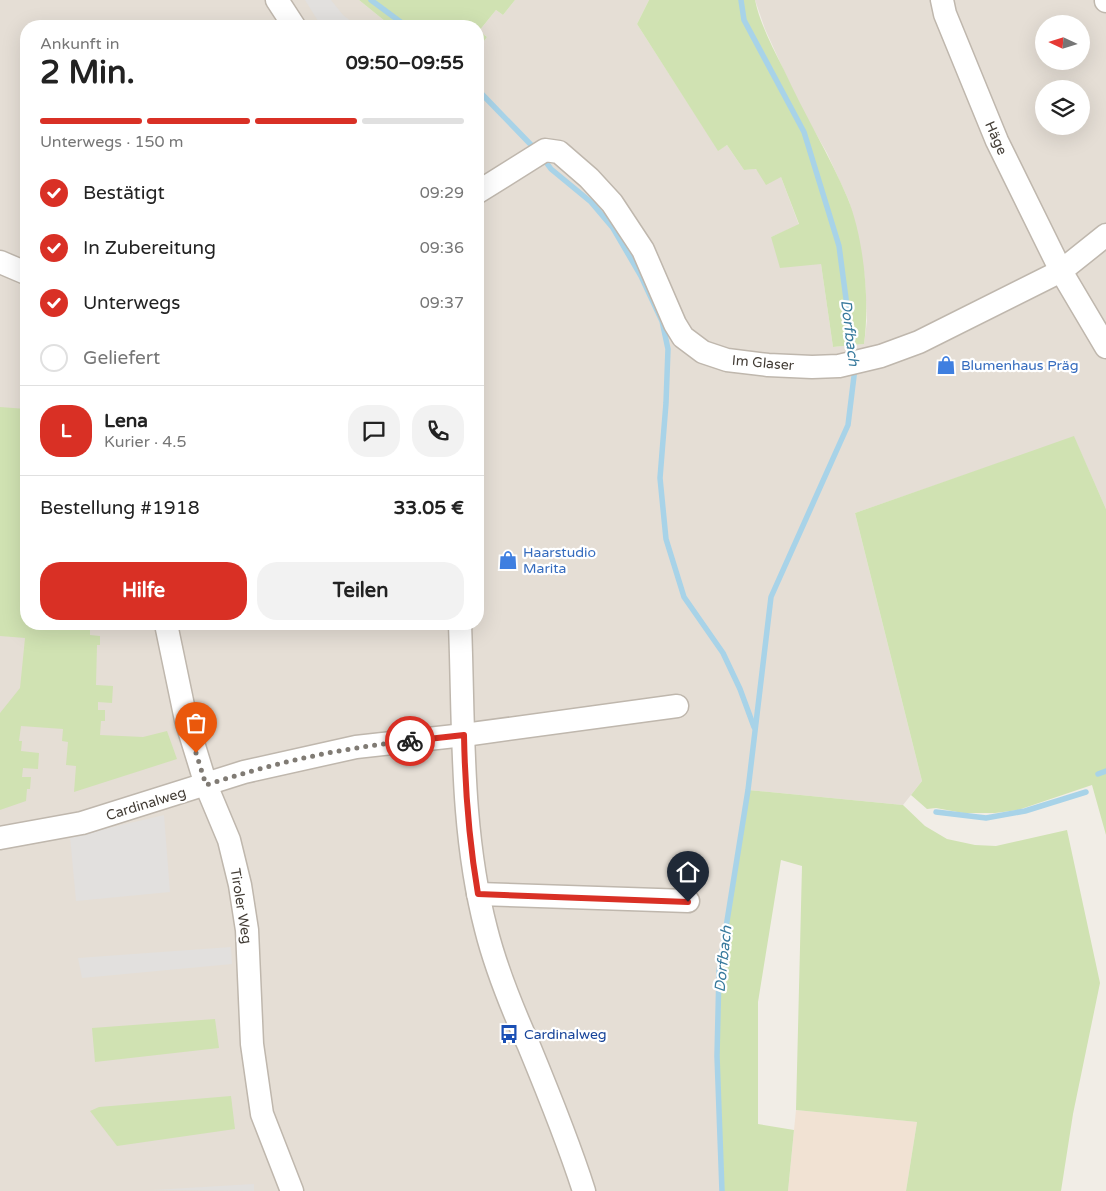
<!DOCTYPE html>
<html lang="de">
<head>
<meta charset="utf-8">
<style>
	:root { --surface:#fff; --page:#f2f2f2; --text:#222; --muted:#767676; --line:#e0e0e0; --accent:#d93025 }
	body { margin:0; font-family:"Varela Round",sans-serif; background:var(--page); color:var(--text); height:100vh; display:flex; flex-direction:column; font-size:19px; white-space:nowrap }
	* { box-sizing:border-box; margin:0 }
	p { font-size:16px; color:var(--muted) }
	.icon { flex:none; width:28px; height:28px; fill:none; stroke:currentColor; stroke-width:2; stroke-linecap:round; stroke-linejoin:round }
	.map { position:relative; flex:1; overflow:hidden }
	.sheet { position:absolute; left:20px; top:20px; width:464px; height:610px; display:flex; flex-direction:column; background:var(--surface); border-radius:20px; box-shadow:0 5px 20px #0002 }
	.sheet>* { flex:none }
	.needle { width:32px; rotate:274deg }
	.controls { position:absolute; left:1035px; top:15px; display:grid; gap:10px }
	.controls a { display:grid; place-items:center; width:55px; height:55px; border-radius:50%; background:var(--surface); box-shadow:0 5px 20px #0002; font-size:25px }
	.pin { position:absolute; display:grid; place-items:center; width:42px; height:42px; color:#fff; margin:-51px -21px; border-radius:50% 50% 50% 0; rotate:-45deg; box-shadow:0 0 5px #0007 }
	.pin .icon { rotate:45deg }
	.courier { position:absolute; display:grid; place-items:center; width:50px; height:50px; margin:-25px; border:4px solid #d93025; border-radius:50%; background:#fff; color:#222; box-shadow:0 1px 6px #0007 }
	.headline em { font-style:normal; font-weight:800 }
	.headline div { display:flex; flex-direction:column-reverse }
	.headline { display:flex; align-items:center; justify-content:space-between; height:85px; padding:0 20px }
	h1 { font-size:32px; font-weight:800; line-height:38px }
	.bar { display:grid; grid-template-columns:repeat(4,1fr); gap:8px 5px; align-content:center; height:60px; padding:0 20px }
	.bar i { height:6px; border-radius:4px; background:var(--line) }
	.bar .selected { background:var(--accent) }
	.bar p { grid-column:span 4 }
	.line { display:flex; align-items:center; gap:12px; padding:0 20px; border-top:1px solid var(--line) }
	.line div { flex:1 }
	.round { display:grid; place-items:center; flex:none; width:52px; height:52px; border-radius:20px; background:var(--page) }
	ol { padding:0 20px; list-style:none }
	li { display:flex; align-items:center; gap:15px; height:55px }
	li p { margin-inline-start:auto }
	li .icon { padding:5px; border-radius:50%; background:var(--accent); color:#fff; stroke-width:4 }
	li:last-child { color:var(--muted) }
	li i { width:28px; height:28px; border:2px solid var(--line); border-radius:50% }
	.cta { display:flex; gap:10px; margin-top:auto; padding:10px 20px }
	.cta a { flex:1; height:58px; border-radius:20px; background:var(--accent); color:#fff; font-size:20px; font-weight:800; line-height:58px; text-align:center }
	.cta a+a { background:var(--page); color:var(--text) }
	.map>svg:first-child { display:block }
</style>
</head>
<body>
<div class="map">
<svg width="1106" height="1191" viewBox="0 0 1106 1191">
	<rect width="100%" height="100%" fill="#f1ede6"/>
	<path fill="#e5ded5" fill-rule="evenodd" d="M0,0H359L391,26H26V624H478V49L487,37L479,31L496,10L503,15L515,0H649L637,24L718,150L727,145L744,170L755,169L781,177L799,225L771,237L821,264L833,347L864,344L867,321L865,279L859,241L849,201L827,153L800,106L765,29L755,0H1106V509L1074,437L855,513L922,781L903,805L748,790L719,971L717,1056L722,1191H0ZM1044,24H1081V61H1044ZM1044,89H1081V126H1044Z"/>
	<path fill="#f1e2d3" d="M796,1110L917,1122L906,1191H788Z"/>
	<g fill="#d0e2b2">
		<path d="M359,0H515L503,15L496,10L479,31L487,37L478,49V26H391Z"/>
		<path d="M649,0H755C760,24 773,48 784,70C804,114 829,154 848,199C864,239 870,302 864,344L833,347L821,264L780,268L771,237L799,224L781,177L766,185L756,169L744,170L727,145L718,151L637,24Z"/>
		<path d="M0,407L26,409V624H107V626L90,625V635L100,636V645H97L96,685L113,686L112,703L98,702V710H105V721H101L100,735L143,737L167,731L177,759L74,792L76,766L66,765L68,742L62,741L63,729L21,726L19,741H22L21,751L39,753L38,769L23,768L22,777H31L30,789H27L26,801L0,810V713L20,688L25,638L0,636Z"/>
		<path d="M1074,436L1106,509V835L1092,785L1018,810L995,813H963L936,808L927,809L911,795L922,781L855,513Z"/>
		<path d="M748,790L903,805L925,826L947,839L975,845L996,846L1067,830L1100,983L1073,1114L1061,1191H906L917,1122L796,1110L802,866L781,860L758,1002V1124L794,1130L788,1191H722L717,1056L719,971Z"/>
		<path d="M215,1019L219,1048L95,1062L92,1028Z"/>
		<path d="M231,1096L235,1129L117,1146L90,1111L99,1107Z"/>
	</g>
	<g fill="#e2e0de">
		<path d="M305,0H331L343,15L352,22L348,26H319L318,21Z"/>
		<path d="M164,815L170,892L76,901L70,837Z"/>
		<path d="M231,947L232,964L82,978L78,958Z"/>
		<path d="M254,1184V1191L153,1190Z"/>
	</g>
	<g fill="none" stroke-linecap="round" stroke-linejoin="round">
		<g stroke="#a8d3e8" stroke-width="5.5">
			<path d="M371,0L406,26"/>
			<path d="M741,0L744,20L804,132L839,246L854,359"/>
			<path d="M478,90L537,151"/>
			<path d="M543,158L551,169L591,202L613,228L641,276L662,321L668,349L666,403L660,478L666,539L684,597L723,653L740,689L754,727"/>
			<path d="M1098,774L1106,771"/>
			<path d="M936,812L986,818L1025,811L1086,792"/>
			<path d="M722,1191L717,1056L719,971L748,790L771,597L848,425L855,368"/>
		</g>
		<g stroke="#bfb7ad" stroke-width="25">
			<g id="minor">
				<path d="M277,0L294,26"/>
				<path d="M942,0L945,14L997,141L1061,271L1106,347"/>
				<path d="M1106,0V1"/>
				<path d="M478,192L545,150L559,152L589,178L612,203L643,250L675,324L683,337L703,352L727,360L768,365L812,367L839,366L881,356L919,342L1061,271L1106,235"/>
				<path d="M0,262L26,273"/>
				<path d="M166,624L186,720L206,785L229,840L240,885L247,930L252,1044L262,1114L292,1191"/>
				<path d="M460,624C464,726 460,829 486,929C496,969 512,1008 529,1046C548,1092 569,1144 584,1191"/>
				<path d="M0,838L82,823L244,772L356,747L464,735L677,706"/>
				<path d="M478,894L688,901"/>
			</g>
		</g>
		<use href="#minor" stroke="#fff" stroke-width="22"/>
	</g>
	<g fill="none" stroke-linecap="round" stroke-linejoin="round">
		<path stroke="#807b74" stroke-width="5" stroke-dasharray="0 9" d="M196,753L206,785C273,763 340,748 410,741"/>
		<path stroke="#d93025" stroke-width="6" d="M410,741L464,735C465,789 469,841 478,894L688,902"/>
	</g>
	<defs>
		<g id="shop-bare" transform="scale(1.5)"><path d="M-5-2.5h2.3a2.7 3.5 0 0 1 5.4 0H5L5.5 6h-11ZM-1.5-2.5h3a1.5 2.3 0 0 0-3 0Z" fill="#3f7fe0" stroke="#fff" stroke-width="2.5" paint-order="stroke"/></g>
		<g id="bus-bare" transform="scale(1.5)"><path d="M-5-6H5V4H4V6H2V4H-2V6H-4V4H-5ZM-3.5-4V0h7V-4ZM-3.5 1.2v1.5H-2V1.2ZM2 1.2v1.5H3.5V1.2Z" fill="#1a4fb4" stroke="#fff" stroke-width="2.5" paint-order="stroke"/></g>
	</defs>
	<g fill-rule="evenodd">
		<use href="#shop-bare" x="946" y="365"/>
		<use href="#shop-bare" x="508" y="560"/>
		<use href="#bus-bare" x="509" y="1034"/>
	</g>
	<g text-anchor="middle" dominant-baseline="central" stroke-width="4.5" stroke-linejoin="round" paint-order="stroke">
		<g font-size="14" fill="#433d36" stroke="#fff">
			<text transform="translate(996 138) rotate(66)">Häge</text>
			<text transform="translate(763 363) rotate(5)">Im Glaser</text>
			<text transform="translate(146 804) rotate(-17)">Cardinalweg</text>
			<text transform="translate(241 906) rotate(81)">Tiroler Weg</text>
		</g>
		<g font-size="14" fill="#366cbe" stroke="#fff" text-anchor="start">
			<text x="961" y="365">Blumenhaus Präg</text>
			<text x="523" y="552">Haarstudio<tspan x="523" dy="16">Marita</tspan></text>
		</g>
		<g font-size="14" fill="#164399" stroke="#fff" text-anchor="start">
			<text x="524" y="1034">Cardinalweg</text>
		</g>
		<g font-size="15" font-style="italic" fill="#387a9d" stroke="#fff">
			<text transform="translate(850 333) rotate(83)">Dorfbach</text>
			<text transform="translate(723 959) rotate(-84)">Dorfbach</text>
		</g>
	</g>
</svg>
<div class="controls">
<a><svg class="needle" viewBox="-14 -14 28 28"><path d="M0-13l5 13h-10z" fill="#e53935"/><path d="M0 13l5-13h-10z" fill="#767676"/></svg></a>
<a><svg class="icon" aria-label="layers" viewBox="0 0 24 24"><path d="M12 4l9 5-9 5-9-5zM3 14l9 5 9-5"/></svg></a>
</div>
<div class="pin" style="left:196px;top:753px;background:#ea580c"><svg class="icon" aria-label="bag" viewBox="0 0 24 24"><path d="M5 8h14l-1 12H6zM9 8a3 3 0 0 1 6 0"/></svg></div>
<div class="pin" style="left:688px;top:902px;background:#1f2937"><svg class="icon" aria-label="home" viewBox="0 0 24 24"><path d="M3 11l9-7 9 7M6 9v11h12V9"/></svg></div>
<div class="courier" style="left:410px;top:741px"><svg class="icon" aria-label="bike" viewBox="0 0 24 24"><circle cx="6" cy="16" r="4"/><circle cx="18" cy="16" r="4"/><path d="M6 16l4-8h5l3 8M10 8l3 8H6M13 5h3"/></svg></div>
<section class="sheet">
<div class="headline"><div><h1>2 Min.</h1><p>Ankunft in</p></div><em>09:50–09:55</em></div>
<div class="bar"><i class="selected"></i><i class="selected"></i><i class="selected"></i><i></i><p>Unterwegs · 150 m</p></div>
<ol>
<li><svg class="icon" aria-label="check" viewBox="0 0 24 24"><path d="M5 12l5 5 9-10"/></svg>Bestätigt<p>09:29</p></li>
<li><svg class="icon" aria-label="check" viewBox="0 0 24 24"><path d="M5 12l5 5 9-10"/></svg>In Zubereitung<p>09:36</p></li>
<li><svg class="icon" aria-label="check" viewBox="0 0 24 24"><path d="M5 12l5 5 9-10"/></svg>Unterwegs<p>09:37</p></li>
<li><i></i>Geliefert</li>
</ol>
<div class="line" style="height:90px"><b class="round" style="background:var(--accent);color:#fff">L</b><div><b>Lena</b><p>Kurier · 4.5</p></div><a class="round"><svg class="icon" aria-label="chat" viewBox="0 0 24 24"><path d="M4 5h16v11H9l-5 4z"/></svg></a><a class="round"><svg class="icon" aria-label="phone" viewBox="0 0 24 24"><path d="M5 4h4l2 5-3 2q2 4 5 5l2-3 5 2v4C11 20 4 13 5 4z"/></svg></a></div>
<div class="line" style="height:65px"><div>Bestellung #1918</div><b>33.05 €</b></div>
<div class="cta"><a>Hilfe</a><a>Teilen</a></div>
</section>
</div>
</body>
</html>
